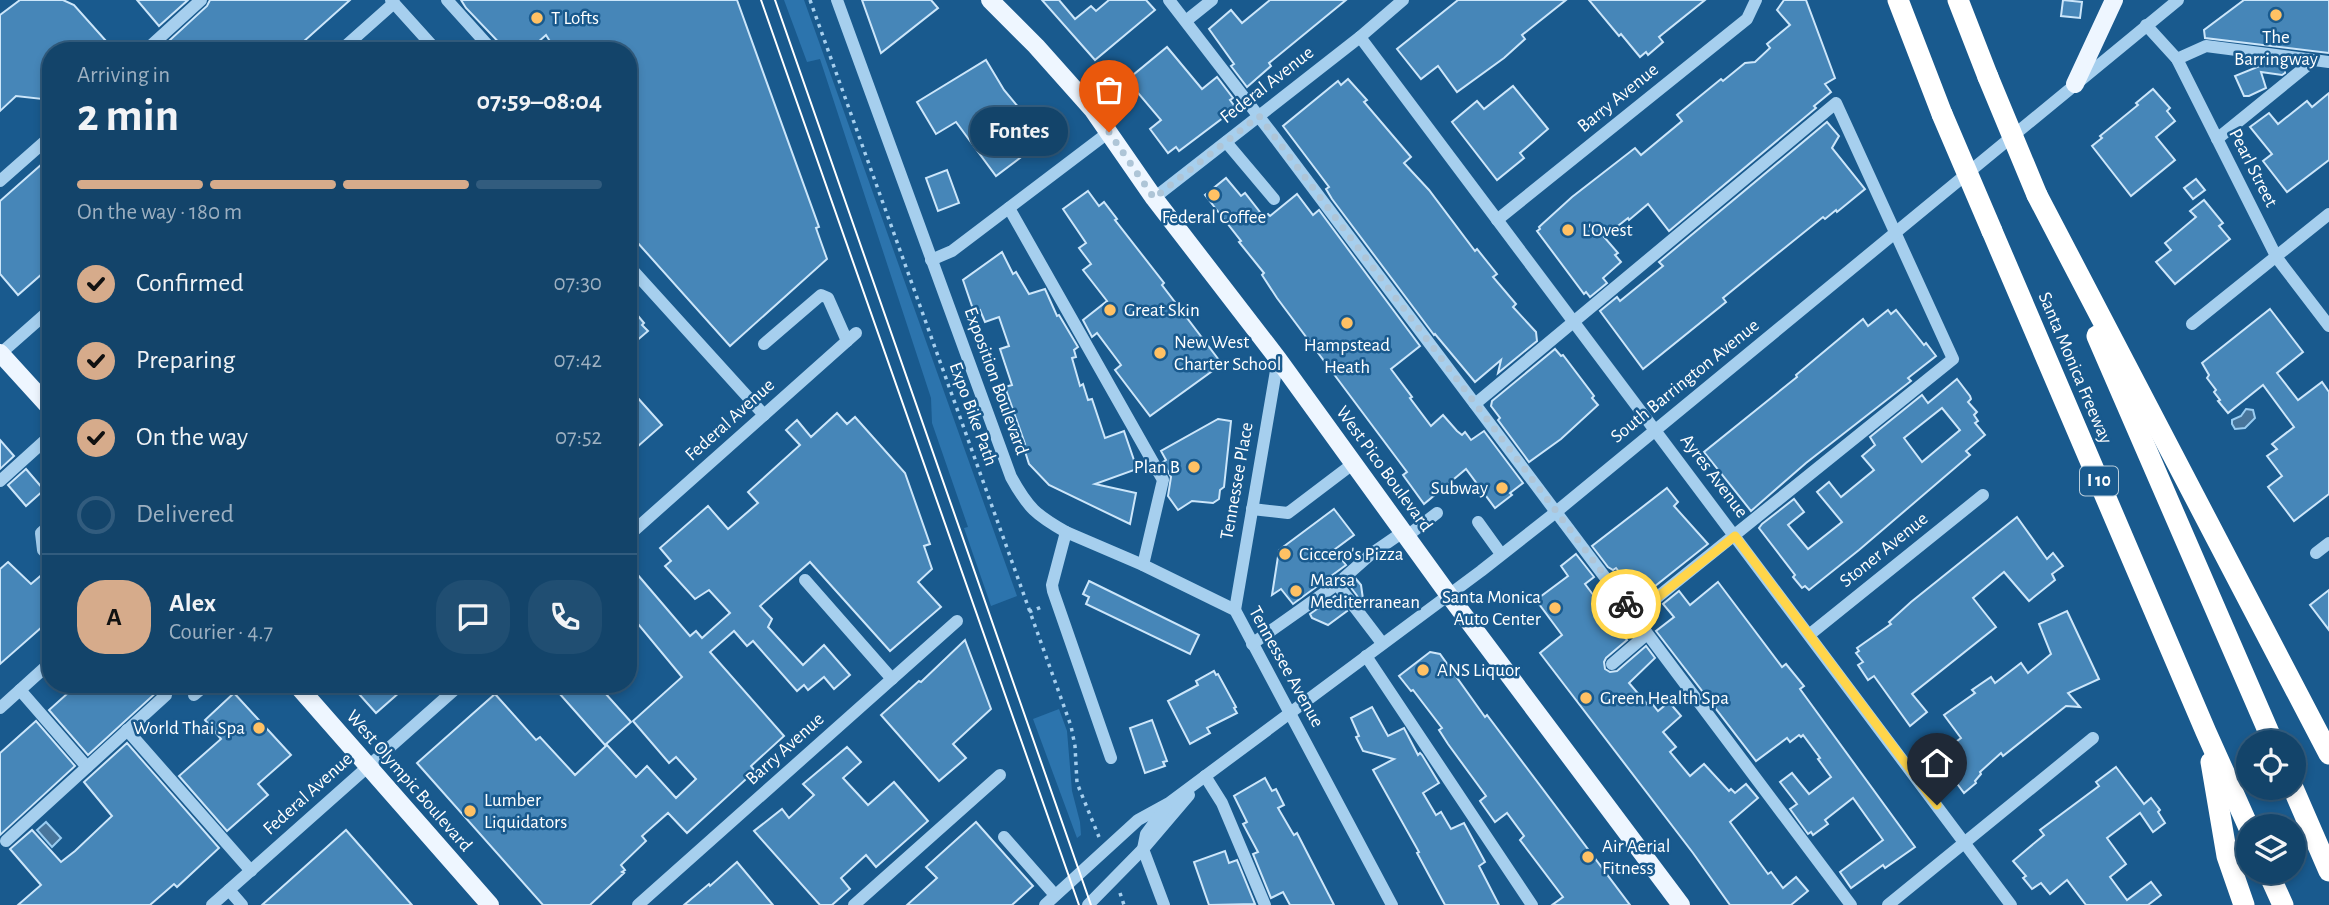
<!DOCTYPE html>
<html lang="en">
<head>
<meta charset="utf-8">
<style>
	:root { --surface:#13446a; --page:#204e72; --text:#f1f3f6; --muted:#9db0c1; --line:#325c7e; --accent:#d6ab8b }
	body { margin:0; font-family:"Alegreya Sans",sans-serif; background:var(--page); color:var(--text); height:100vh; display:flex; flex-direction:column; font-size:26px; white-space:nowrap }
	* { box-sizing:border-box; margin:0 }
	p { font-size:23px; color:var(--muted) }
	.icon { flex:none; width:38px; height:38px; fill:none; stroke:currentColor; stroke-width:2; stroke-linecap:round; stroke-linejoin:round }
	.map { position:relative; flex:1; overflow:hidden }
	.drawer { position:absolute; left:42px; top:42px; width:595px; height:651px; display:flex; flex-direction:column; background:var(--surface); border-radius:28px; box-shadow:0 4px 10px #0003,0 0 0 2px var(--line) }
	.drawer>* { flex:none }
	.fabs { position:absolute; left:2236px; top:730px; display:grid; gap:14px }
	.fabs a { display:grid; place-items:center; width:70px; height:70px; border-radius:50%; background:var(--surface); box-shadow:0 4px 10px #0003,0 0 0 2px var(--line); font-size:35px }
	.pin { position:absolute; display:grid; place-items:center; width:60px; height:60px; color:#fff; margin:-72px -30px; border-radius:50% 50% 50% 0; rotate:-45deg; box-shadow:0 0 7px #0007 }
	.pin .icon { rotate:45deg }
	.courier { position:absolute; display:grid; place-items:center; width:70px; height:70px; margin:-35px; border:5px solid #ffd54a; border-radius:50%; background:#fff; color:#222; box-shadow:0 2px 9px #0007 }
	.bubble { position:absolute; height:49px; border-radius:24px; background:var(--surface); box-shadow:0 4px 10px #0003,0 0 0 2px var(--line); font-size:23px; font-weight:600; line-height:49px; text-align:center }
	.overview em { font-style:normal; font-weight:600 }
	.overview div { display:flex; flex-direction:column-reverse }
	.overview { display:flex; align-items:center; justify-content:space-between; height:119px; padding:0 35px }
	h1 { font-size:46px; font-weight:600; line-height:52px }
	.bar { display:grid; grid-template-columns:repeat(4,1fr); gap:10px 7px; align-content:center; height:84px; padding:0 35px }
	.bar i { height:9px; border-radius:5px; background:var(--line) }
	.bar .on { background:var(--accent) }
	.bar p { grid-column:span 4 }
	.line { display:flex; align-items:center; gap:18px; padding:0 35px; border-top:2px solid var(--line) }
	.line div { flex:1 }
	.round { display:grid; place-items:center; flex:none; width:74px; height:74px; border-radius:28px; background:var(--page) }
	ol { padding:0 35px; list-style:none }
	li { display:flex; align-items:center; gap:21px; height:77px }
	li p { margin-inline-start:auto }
	li .icon { padding:7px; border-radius:50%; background:var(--accent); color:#111; stroke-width:4 }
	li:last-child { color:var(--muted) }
	li i { width:38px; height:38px; border:4px solid var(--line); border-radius:50% }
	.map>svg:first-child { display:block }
</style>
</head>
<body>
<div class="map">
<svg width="2329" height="905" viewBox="0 0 2329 905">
	<rect width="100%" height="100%" fill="#195a8e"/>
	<g fill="#2c74ad">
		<path d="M784,0H804L1017,596L991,606L964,528L968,527L932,423L931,398L820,59L807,62Z"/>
		<path d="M1059,709L1067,731L1072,791L1080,822L1081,835L1077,838L1033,719Z"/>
	</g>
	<g fill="#48759b" stroke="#99ccf1" stroke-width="2">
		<path d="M2246,409L2253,410L2255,418L2245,428L2235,429L2232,424V420L2241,416Z"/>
		<path d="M46,822L61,838L52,847L37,830Z"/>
	</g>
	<g fill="#4686b8" stroke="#cce6fa" stroke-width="2" fill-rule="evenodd">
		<path d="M20,0H63L74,5L115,51H51V100L16,96L0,111V15Z"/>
		<path d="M137,0H188L159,26Z"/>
		<path d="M210,0H350L293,51H158L207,6Z"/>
		<path d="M461,0H737L819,227L816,228L827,259L730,346L628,232V51H556L546,35L528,51H507L466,8Z"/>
		<path d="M862,0H931L938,8L881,53Z"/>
		<path d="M1042,0H1059L1075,19L1091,6L1096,11L1109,0H1146L1155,10L1095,60Z"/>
		<path d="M1270,0H1346L1269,63L1271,66L1247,87L1231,66L1234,64L1209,29L1231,10L1242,23Z"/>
		<path d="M1458,0H1566L1522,35L1525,39L1504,58L1457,92L1438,66L1421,79L1397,49Z"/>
		<path d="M1589,0H1705L1659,37L1663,42L1648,55L1646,52L1640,57L1621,34L1619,36Z"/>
		<path d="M1784,0H1806L1835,78L1825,84L1831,92L1814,106L1816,108L1669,231L1648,204L1629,220L1628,218L1604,237L1618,253L1615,255L1621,262L1603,278L1607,283L1590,297L1586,292L1584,294L1537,231L1540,229L1539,227L1572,197L1635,148L1641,155L1682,121L1677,115L1721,79L1723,81L1745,63L1755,62L1770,48L1767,44L1790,25L1777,10Z"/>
		<path d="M2063,0L2082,2L2080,18L2061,16Z"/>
		<path d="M2244,0H2329V53L2205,38L2204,30Z"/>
		<path d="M1167,47L1202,89L1217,77L1233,98L1230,100L1236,108L1179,151L1176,147L1168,153L1150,129L1161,120L1127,80Z"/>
		<path d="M986,60L1004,90L1045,139L996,176L956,122L936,134L917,102Z"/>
		<path d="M2267,63L2285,65V73L2282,75L2261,72L2266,88L2249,96H2244L2235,76Z"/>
		<path d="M1348,79L1367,100L1364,102L1411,157L1404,163L1429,190L1475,251L1477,249L1497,274L1493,277L1516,304L1513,307L1536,332L1537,341L1498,373L1501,360L1475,382L1435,334L1434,335L1332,199L1326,189L1329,187L1283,126L1338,81L1341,85Z"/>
		<path d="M1513,86L1548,129L1520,153L1524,158L1497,180L1452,122L1477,101L1484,109Z"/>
		<path d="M2153,89L2170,108L2167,111L2175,121L2156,137L2175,160L2131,196L2092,146L2102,138L2100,136L2138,105L2136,103Z"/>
		<path d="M2329,93V160L2287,192L2263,161L2272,154L2250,127L2269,113L2278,124L2307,101L2312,107Z"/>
		<path d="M1827,122L1839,136L1832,148L1865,189L1837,212L1836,210L1825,219L1823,217L1777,254L1723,298L1726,302L1643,369L1600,311L1617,297L1620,301L1663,266L1659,262Z"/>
		<path d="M51,156V266L18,295L0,274V201Z"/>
		<path d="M947,170L959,203L938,211L926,178Z"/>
		<path d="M1226,178L1241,196L1245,193L1264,217L1268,214L1270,216L1297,194L1313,215L1319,210L1420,346L1391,369L1412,397L1410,398L1431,426L1443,415L1457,431L1462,435L1465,432L1471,440L1484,431L1523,483L1510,493L1512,495L1495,508L1466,469L1424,504L1403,475L1407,472L1277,298L1262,275L1264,273L1239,242L1241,241L1205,195Z"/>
		<path d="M2196,179L2205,190L2193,199L2184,188Z"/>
		<path d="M1088,191L1099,206L1104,202L1117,219L1115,220L1164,283L1162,285L1222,364L1150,416L1115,370L1121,365L1097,333L1092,337L1083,320L1107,301L1083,270L1091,264L1079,248L1086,243L1063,209Z"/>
		<path d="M2204,200L2223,223L2219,226L2230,239L2175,284L2156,262L2171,250L2165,243L2196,217L2190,211Z"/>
		<path d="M1002,252L1013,274L1016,272L1029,294L1045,289L1057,316L1059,315L1078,347L1074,350L1076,357L1072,358L1080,386L1083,384L1088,400L1092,399L1105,438L1124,431L1137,469L1095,484L1136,493L1130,524L1049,485L1029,464L1023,445L1025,444L1005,387L1012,385L1000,349L1009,346L999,317L985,322L980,310L974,312L963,280Z"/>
		<path d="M628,304L644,323L642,325L648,331L628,348Z"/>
		<path d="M2270,309L2303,352L2277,373L2298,400L2322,382L2329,392V494L2294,521L2268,487L2282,476L2267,456L2277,449L2272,444L2294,427L2263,385L2228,413L2218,401L2220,400L2214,392L2216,390L2207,378L2209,375L2202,363Z"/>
		<path d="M1888,310L1891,314L1896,310L1924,345L1926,343L1936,356L1908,378L1911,381L1806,463L1751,511L1704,452L1797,377L1796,375L1863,319L1868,326Z"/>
		<path d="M1555,349L1561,356L1563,355L1594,396L1592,398L1598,405L1561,439L1529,462L1498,420L1500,418L1491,406L1492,401Z"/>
		<path d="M1957,379L1970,396L1971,399L1968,402L1977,412L1974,415L1978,421L1975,423L1985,435L1966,451L1970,455L1859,550L1809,590L1805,586L1802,588L1793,577L1795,575L1759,528L1762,524L1794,499L1804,512L1788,525L1808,549L1842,522L1817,492L1829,482L1841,497L1874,470L1862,456L1875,445L1870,437L1922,395L1928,403ZM1942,408L1960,430L1922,462L1904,438Z"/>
		<path d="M628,387L662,425L628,455Z"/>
		<path d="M837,413L847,424L855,417L905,473L930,544L924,546L932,569L918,582L941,607L890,651L810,562L760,606L772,619L768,627L803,665L824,645L850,675L834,689L824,677L808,690L804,685L797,691L753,641L747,646L734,631L710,652L784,736L751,766L755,771L687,833L668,813L642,836L646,841L621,865L625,870L622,872L624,873L590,905H543L417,763L495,694L536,740L540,737L575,775L607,745L636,777L647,766L676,798L696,779L676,757L669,763L633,721L682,677L628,612V581L637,574L690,636L696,631L702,638L730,613L709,590L695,599L665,566L671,561L660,548L708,506L728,529L758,503L748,492L800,445L786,430L797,420L811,437Z"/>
		<path d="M1218,419L1231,421L1224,487L1220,490L1219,499L1213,503L1192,501L1178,510L1168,496L1171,477L1163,462L1166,460L1161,451Z"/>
		<path d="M0,440L14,456L0,469Z"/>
		<path d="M26,469L44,490L26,506L8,485Z"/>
		<path d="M1667,488L1678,502L1674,506L1708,544L1640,598L1616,568L1613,570L1608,567L1592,546Z"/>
		<path d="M1334,509L1354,535L1334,550L1346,565L1293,604L1281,589L1272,595L1279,550Z"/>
		<path d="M2017,517L2047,559L2053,553L2063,566L2052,574L2055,580L2029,601L2004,572L1973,598L1996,627L1912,694L1927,712L1910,726L1874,676L1868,680L1858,665L1863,662L1856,653L1859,651L1857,648L1891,624L1889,622L1911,602Z"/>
		<path d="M1576,554L1594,577L1585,584L1627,640L1606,658L1604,662L1605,669L1610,672L1617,671L1646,646L1655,658L1629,683L1647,704L1650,701L1658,711L1669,702L1681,716L1663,732L1676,747L1670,752L1690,776L1704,764L1729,791L1731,789L1735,793L1746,784L1758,798L1730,822L1768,874L1771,872L1783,888L1796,877L1808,891L1791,905H1730L1693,853L1540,653L1562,635L1536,600L1568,576L1561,566Z"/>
		<path d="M8,562L31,584L51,567V619L0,664V569Z"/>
		<path d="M1356,579L1361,585L1363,599L1361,601L1349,585Z"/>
		<path d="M1089,581L1199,635L1190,654L1086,604L1089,597L1083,594Z"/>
		<path d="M1718,582L1782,667L1786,664L1804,686L1800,689L1915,847L1885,868L1883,865L1851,888L1840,872L1883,840L1853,798L1825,820L1828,824L1813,835L1811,832L1808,834L1790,809L1797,804L1780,782L1792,773L1809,794L1831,777L1818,759L1820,758L1803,735L1801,737L1799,735L1790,742L1787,738L1756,761L1656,631L1674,617L1663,604L1679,591L1690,605Z"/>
		<path d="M2329,590V630L2310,605Z"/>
		<path d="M1335,596L1347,611L1328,625L1312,618L1310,614Z"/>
		<path d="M2067,611L2099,679L2068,693L2080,707L2066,706L2003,756L2001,753L1980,772L1981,774L1975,781L1976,783L1964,793L1944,766L1947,764L1940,754L1961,738L1944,715L1975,693L1972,690L1991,677L1995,683L2021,663L2028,673L2051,654L2039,624Z"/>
		<path d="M965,640L991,709L953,744L966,758L939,781L881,715L919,681L921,682Z"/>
		<path d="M1430,652L1440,654L1485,717L1487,715L1630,905H1552L1563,897L1520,840L1524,836L1507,813L1495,822L1480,801L1486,796L1448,744L1439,730L1442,728L1413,690L1411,691L1399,676Z"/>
		<path d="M1214,671L1216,675L1218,674L1236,707L1234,708L1237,713L1207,728L1210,733L1190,744L1168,701L1198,685L1196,681Z"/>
		<path d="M78,684H169L160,689L88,755L49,710Z"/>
		<path d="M350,684H409L376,713Z"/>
		<path d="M551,684H597L631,722L605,745Z"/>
		<path d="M234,693L291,755L258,784L268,795L227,831L179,776L221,739L205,720Z"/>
		<path d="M1372,707L1388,736L1404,728L1418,755L1420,753L1422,755L1439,783L1423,793L1436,815L1441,812L1451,829L1464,823L1485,862L1479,866L1499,905H1445L1417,853L1419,852L1373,770L1394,759L1363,751L1356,737L1359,736L1351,718Z"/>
		<path d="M1152,720L1167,761L1163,762L1165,766L1145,773L1130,728Z"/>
		<path d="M36,721L75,766L0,835V753Z"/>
		<path d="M127,743L219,848L177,887L174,884L150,905H18L41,885L10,849L32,830L61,862L75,851L112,816L84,782Z"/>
		<path d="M847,747L861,762L843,778L868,805L894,782L928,821L876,867L866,855L841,878L850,889L832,905H820L754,831L782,809L789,818L814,795L803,784Z"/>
		<path d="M2116,767L2144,804L2151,798L2160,810L2158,812L2165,823L2153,832L2140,813L2107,838L2126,864L2110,877L2127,900L2151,882L2161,895L2148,905H2086L2067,880L2050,894L2041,883L2032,889L2023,878L2026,876L2013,861L2044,835L2040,830L2099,786L2096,782Z"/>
		<path d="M1265,778L1272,791L1276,789L1284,805L1278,808L1292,832L1294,835L1297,833L1334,905H1290L1283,892L1271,898L1253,854L1258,852L1243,824L1247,822L1234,796Z"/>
		<path d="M976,822L1033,886L1012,905H907L937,878L926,867Z"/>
		<path d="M346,830L412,905H262Z"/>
		<path d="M1225,851L1229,863L1237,860L1255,904L1209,905L1194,862Z"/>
		<path d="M737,862L773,905H684L709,884L710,886Z"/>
	</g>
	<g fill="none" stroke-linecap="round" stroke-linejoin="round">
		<g stroke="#a6cfee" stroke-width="3.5" stroke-dasharray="3.5 5" stroke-linecap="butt">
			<path d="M810,0L1071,726L1075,746L1077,783L1099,837"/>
			<path d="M1029,612L1044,606"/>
			<path d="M1120,893L1124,905"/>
		</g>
		<g stroke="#a6cfee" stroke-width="12">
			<path d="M391,0L437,51"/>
			<path d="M447,0L493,51"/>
			<path d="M837,0L1011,477C1028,508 1036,515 1066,532L1052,585L1053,591L1111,758"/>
			<path d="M1169,0L1270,131L1851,905"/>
			<path d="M1187,20L1212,0"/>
			<path d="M2146,25L2177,59L2277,258L2329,326"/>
			<path d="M1360,37L2011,905"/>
			<path d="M145,51L201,0"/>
			<path d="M340,51L394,3"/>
			<path d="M2177,59L2206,46L2329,62"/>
			<path d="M2217,139L2314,60"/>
			<path d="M1226,142L1274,199"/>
			<path d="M0,181L51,136"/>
			<path d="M1154,198L1360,37L1403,0"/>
			<path d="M1009,208L1163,480L1143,565"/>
			<path d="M1497,220L1747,19L1756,0"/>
			<path d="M931,260L952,251L1109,132"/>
			<path d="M628,265L764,415"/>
			<path d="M2192,324L2329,214"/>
			<path d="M764,344L821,295L828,298L847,341"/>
			<path d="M0,354L51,309"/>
			<path d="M1475,404L1836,103L1953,359L1634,616"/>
			<path d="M0,481L51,435"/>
			<path d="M1252,509L1288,513L1354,463"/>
			<path d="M1478,522L1501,554"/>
			<path d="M51,524L41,533L43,550L51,558"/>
			<path d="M1066,532L1143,565L1235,610L1392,905"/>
			<path d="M628,536L856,333"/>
			<path d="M1407,536L1437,513"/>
			<path d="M2316,553L2329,543"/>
			<path d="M805,580L892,679"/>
			<path d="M1337,584L1371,554L1403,532"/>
			<path d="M1235,610L1278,359"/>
			<path d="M1809,635L1983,495"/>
			<path d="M1252,644L1337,584L1382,643"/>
			<path d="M1366,656L1532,905"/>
			<path d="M1612,664L1647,634"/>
			<path d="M20,690L87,767"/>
			<path d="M194,695L207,684"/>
			<path d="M0,708L51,662"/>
			<path d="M127,730L251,871"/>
			<path d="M1205,776L1222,803L1265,905"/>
			<path d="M1004,837L1055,895"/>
			<path d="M6,841L166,695"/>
			<path d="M229,890L242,905"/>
			<path d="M212,905L461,684"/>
			<path d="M638,905L957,621"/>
			<path d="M854,905L1000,775"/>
			<path d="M1045,905L1138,820L1169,803L1481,571L1556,512L2178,0"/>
			<path d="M1088,905L1143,849L1189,795"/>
			<path d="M1164,905L1143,849L1146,834L1166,807"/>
			<path d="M1888,905L2093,738"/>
		</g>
		<g stroke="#eef6ff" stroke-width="18">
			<path d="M990,0L1036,46L1093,110L1154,198L1278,359L1448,594L1681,905"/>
			<path d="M2075,84L2114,0"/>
			<path d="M0,353L51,409"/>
			<path d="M296,684L490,905"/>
		</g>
		<g stroke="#fff" stroke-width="21">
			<path d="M1898,0L1942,114"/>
			<path d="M1958,0L1988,77"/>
			<path d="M2037,195L2329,754"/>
			<path d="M1992,231L2206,732L2249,828"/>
			<path d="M2097,336L2273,742"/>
			<path d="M2211,762L2227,856L2244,905"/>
			<path d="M2293,788L2329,871"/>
			<path d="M2268,872L2283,905"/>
		</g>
		<g stroke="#fff" stroke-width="2">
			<path d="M761,0L1079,905"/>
			<path d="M775,0L1091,905"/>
		</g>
		<g stroke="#fff" stroke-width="21">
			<path d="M1988,77L2037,195"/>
			<path d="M1942,114L1992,231"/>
		</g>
	</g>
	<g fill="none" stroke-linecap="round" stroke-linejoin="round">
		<path stroke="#aec5d7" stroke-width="7" stroke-dasharray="0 12.6" d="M1109,132L1154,198L1259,116L1626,604"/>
		<path stroke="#ffd54a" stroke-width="9" d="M1626,604L1634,616L1735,536L1937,805"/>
	</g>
	<g fill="#ffc164" stroke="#195a8e" stroke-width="2.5">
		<circle cx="2276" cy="15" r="7"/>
		<circle cx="537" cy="18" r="7"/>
		<circle cx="1214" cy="195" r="7"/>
		<circle cx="1568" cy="230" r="7"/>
		<circle cx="1110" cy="310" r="7"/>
		<circle cx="1347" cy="323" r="7"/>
		<circle cx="1160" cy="353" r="7"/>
		<circle cx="1194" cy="467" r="7"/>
		<circle cx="1502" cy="488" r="7"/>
		<circle cx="1285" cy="554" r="7"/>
		<circle cx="1296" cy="591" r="7"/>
		<circle cx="1555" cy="608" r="7"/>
		<circle cx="1423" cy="670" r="7"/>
		<circle cx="1586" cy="698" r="7"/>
		<circle cx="259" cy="728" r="7"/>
		<circle cx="470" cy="811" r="7"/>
		<circle cx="1588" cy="857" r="7"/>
	</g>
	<g text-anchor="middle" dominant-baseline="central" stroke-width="5" stroke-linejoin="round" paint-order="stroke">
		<rect fill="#195a8e" stroke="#bacedd" stroke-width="2" x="2080" y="466.5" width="38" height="29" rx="5"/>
		<g font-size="18" font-weight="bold" fill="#fff">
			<text x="2099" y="481">I 10</text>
		</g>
		<g font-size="19" fill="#fff" stroke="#195a8e" text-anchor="start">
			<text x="551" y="18">T Lofts</text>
			<text x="2276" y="37" text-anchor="middle">The<tspan x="2276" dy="22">Barringway</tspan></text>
			<text x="1214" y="217" text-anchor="middle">Federal Coffee</text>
			<text x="1582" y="230">L'Ovest</text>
			<text x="1124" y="310">Great Skin</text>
			<text x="1174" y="342">New West<tspan x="1174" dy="22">Charter School</tspan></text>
			<text x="1347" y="345" text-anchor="middle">Hampstead<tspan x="1347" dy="22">Heath</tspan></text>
			<text x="1180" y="467" text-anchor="end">Plan B</text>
			<text x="1488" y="488" text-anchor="end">Subway</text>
			<text x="1299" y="554">Ciccero's Pizza</text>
			<text x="1310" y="580">Marsa<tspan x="1310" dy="22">Mediterranean</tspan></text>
			<text x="1541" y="597" text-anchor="end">Santa Monica<tspan x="1541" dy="22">Auto Center</tspan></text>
			<text x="1437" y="670">ANS Liquor</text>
			<text x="1600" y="698">Green Health Spa</text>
			<text x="245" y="728" text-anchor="end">World Thai Spa</text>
			<text x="484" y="800">Lumber<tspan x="484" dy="22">Liquidators</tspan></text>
			<text x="1602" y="846">Air Aerial<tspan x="1602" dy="22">Fitness</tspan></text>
		</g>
		<g font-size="19" fill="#fff" stroke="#195a8e">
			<text transform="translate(1267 85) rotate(-38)">Federal Avenue</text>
			<text transform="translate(1618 98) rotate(-39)">Barry Avenue</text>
			<text transform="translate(2253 168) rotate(63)">Pearl Street</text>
			<text transform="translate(2075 368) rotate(67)">Santa Monica Freeway</text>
			<text transform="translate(996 381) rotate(70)">Exposition Boulevard</text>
			<text transform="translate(1685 381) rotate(-39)">South Barrington Avenue</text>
			<text transform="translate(973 414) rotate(70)">Expo Bike Path</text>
			<text transform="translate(730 420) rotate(-42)">Federal Avenue</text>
			<text transform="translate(1384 469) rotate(54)">West Pico Boulevard</text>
			<text transform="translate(1714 476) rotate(53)">Ayres Avenue</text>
			<text transform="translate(1237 481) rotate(-80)">Tennessee Place</text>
			<text transform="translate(1884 550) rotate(-39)">Stoner Avenue</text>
			<text transform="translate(1286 667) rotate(61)">Tennessee Avenue</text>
			<text transform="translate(785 749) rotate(-42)">Barry Avenue</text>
			<text transform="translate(409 781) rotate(49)">West Olympic Boulevard</text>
			<text transform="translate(308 794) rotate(-42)">Federal Avenue</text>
		</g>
	</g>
</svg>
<div class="fabs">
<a><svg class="icon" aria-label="locate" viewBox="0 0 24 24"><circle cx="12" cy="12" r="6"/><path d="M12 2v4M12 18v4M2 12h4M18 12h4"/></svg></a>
<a><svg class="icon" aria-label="layers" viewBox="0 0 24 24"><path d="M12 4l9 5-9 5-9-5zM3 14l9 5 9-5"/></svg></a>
</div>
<div class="pin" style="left:1109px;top:132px;background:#ea580c"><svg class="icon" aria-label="bag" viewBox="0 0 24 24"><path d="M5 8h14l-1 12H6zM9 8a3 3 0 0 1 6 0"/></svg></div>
<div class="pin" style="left:1937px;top:805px;background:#1f2937"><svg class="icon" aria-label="home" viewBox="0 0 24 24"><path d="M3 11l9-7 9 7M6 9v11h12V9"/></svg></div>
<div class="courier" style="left:1626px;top:604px"><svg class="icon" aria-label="bike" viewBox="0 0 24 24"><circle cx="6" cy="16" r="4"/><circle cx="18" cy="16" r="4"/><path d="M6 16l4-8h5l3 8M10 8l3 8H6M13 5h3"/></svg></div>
<div class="bubble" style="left:970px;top:107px;width:98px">Fontes</div>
<section class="drawer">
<div class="overview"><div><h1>2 min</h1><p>Arriving in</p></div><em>07:59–08:04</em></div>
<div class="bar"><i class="on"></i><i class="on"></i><i class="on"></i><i></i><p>On the way · 180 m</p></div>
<ol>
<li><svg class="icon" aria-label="check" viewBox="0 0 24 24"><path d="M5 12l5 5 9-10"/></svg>Confirmed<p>07:30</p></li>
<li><svg class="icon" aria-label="check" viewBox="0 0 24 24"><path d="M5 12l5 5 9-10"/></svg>Preparing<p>07:42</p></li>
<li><svg class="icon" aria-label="check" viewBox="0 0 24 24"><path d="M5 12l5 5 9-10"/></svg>On the way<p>07:52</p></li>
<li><i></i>Delivered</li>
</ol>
<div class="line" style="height:126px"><b class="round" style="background:var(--accent);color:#111">A</b><div><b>Alex</b><p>Courier · 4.7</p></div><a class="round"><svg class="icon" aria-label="chat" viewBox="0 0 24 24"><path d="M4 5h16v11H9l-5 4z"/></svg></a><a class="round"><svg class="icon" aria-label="phone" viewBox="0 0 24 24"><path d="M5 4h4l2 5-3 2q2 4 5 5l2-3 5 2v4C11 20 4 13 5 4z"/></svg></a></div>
</section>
</div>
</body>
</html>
